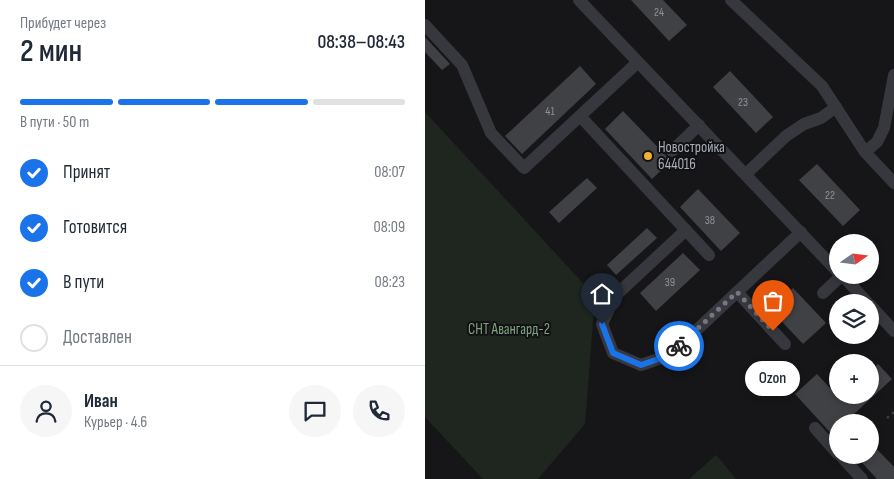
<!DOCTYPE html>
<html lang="ru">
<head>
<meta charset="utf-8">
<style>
	:root { --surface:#fff; --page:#f6f6f7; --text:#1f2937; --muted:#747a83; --line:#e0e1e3; --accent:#1a73e8 }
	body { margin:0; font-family:"Sofia Sans Condensed",sans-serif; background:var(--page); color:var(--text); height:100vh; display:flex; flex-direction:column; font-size:19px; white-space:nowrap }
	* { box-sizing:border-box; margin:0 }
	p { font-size:16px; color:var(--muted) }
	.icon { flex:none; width:28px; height:28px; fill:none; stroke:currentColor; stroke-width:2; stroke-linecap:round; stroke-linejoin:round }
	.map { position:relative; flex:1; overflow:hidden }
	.details { display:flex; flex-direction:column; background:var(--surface); width:425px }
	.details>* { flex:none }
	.needle { width:32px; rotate:76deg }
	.buttons { position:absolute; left:404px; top:234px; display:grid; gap:10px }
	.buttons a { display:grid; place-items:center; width:50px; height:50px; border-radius:50%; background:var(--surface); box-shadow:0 2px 8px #0003; font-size:25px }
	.pin { position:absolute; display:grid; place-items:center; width:42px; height:42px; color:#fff; margin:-51px -21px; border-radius:50% 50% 50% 0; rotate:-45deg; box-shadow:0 0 5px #0007 }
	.pin .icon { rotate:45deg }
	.courier { position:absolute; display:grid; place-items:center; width:50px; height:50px; margin:-25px; border:4px solid #1a73e8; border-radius:50%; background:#fff; color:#222; box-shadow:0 1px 6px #0007 }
	.bubble { position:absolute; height:35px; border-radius:18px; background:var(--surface); box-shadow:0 2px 8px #0003; font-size:16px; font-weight:600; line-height:35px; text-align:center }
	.summary em { font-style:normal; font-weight:600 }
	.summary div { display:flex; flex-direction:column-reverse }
	.summary { display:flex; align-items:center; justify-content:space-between; height:85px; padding:0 20px }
	h1 { font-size:32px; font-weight:600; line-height:38px }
	.bar { display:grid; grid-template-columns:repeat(4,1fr); gap:8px 5px; align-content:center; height:60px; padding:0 20px }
	.bar i { height:6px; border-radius:4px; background:var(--line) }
	.bar .current { background:var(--accent) }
	.bar p { grid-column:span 4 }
	.line { display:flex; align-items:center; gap:12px; padding:0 20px; border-top:1px solid var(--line) }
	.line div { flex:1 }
	.round { display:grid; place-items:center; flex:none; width:52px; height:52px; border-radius:26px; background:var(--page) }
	ol { padding:0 20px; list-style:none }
	li { display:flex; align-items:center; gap:15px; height:55px }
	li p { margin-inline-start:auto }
	li .icon { padding:5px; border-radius:50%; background:var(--accent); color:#fff; stroke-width:4 }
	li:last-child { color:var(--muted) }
	li i { width:28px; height:28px; border:2px solid var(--line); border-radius:50% }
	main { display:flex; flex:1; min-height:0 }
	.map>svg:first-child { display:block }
</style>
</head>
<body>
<main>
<section class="details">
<div class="summary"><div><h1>2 мин</h1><p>Прибудет через</p></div><em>08:38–08:43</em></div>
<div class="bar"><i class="current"></i><i class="current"></i><i class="current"></i><i></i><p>В пути · 50 m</p></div>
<ol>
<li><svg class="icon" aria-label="check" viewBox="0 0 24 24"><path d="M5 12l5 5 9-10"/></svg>Принят<p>08:07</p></li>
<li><svg class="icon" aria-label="check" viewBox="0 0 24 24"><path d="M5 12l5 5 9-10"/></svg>Готовится<p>08:09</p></li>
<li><svg class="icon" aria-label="check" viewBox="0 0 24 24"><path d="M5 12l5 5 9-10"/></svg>В пути<p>08:23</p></li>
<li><i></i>Доставлен</li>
</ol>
<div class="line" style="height:90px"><a class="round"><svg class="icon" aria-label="person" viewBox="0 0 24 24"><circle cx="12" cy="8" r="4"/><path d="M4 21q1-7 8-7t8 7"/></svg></a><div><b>Иван</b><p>Курьер · 4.6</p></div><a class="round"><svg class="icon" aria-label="chat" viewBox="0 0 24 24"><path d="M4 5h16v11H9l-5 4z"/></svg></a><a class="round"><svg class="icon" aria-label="phone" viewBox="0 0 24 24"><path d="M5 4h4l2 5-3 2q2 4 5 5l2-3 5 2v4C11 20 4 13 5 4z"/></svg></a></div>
</section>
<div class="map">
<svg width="469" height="479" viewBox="0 0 469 479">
	<rect width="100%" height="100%" fill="#161618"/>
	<g fill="#1e261f">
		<path d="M0,112L170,296L160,424L113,479H58L0,417Z"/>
		<path d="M291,455L311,479H264Z"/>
	</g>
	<g fill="#404145">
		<path d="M206,0H238L262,25L244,41Z"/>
		<path d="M0,37L25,64L17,70L0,52Z"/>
		<path d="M155,66L171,84L97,154L80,136Z"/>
		<path d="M305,71L348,117L331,133L288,87Z"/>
		<path d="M198,111L246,161L227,179L180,129Z"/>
		<path d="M392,164L435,210L418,226L374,180Z"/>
		<path d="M162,178L172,188L134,223L124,212Z"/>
		<path d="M273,189L315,233L296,251L255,207Z"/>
		<path d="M222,228L232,238L191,275L182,265Z"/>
		<path d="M258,253L275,270L231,311L215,293Z"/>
		<path d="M368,288L401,323L378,344L345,309Z"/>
		<path d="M453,364L467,379L429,414L436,422H412V440L370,394L392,374L415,399L420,395H445V372Z"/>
		<path d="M445,442L469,467V479H452L430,455H445Z"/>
	</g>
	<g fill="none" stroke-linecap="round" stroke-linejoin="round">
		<path stroke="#3d3f44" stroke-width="2.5" stroke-dasharray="2.5 4" stroke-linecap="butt" d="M462,418L469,412"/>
		<g stroke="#37383d" stroke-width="12">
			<path d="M154,0L412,271"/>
			<path d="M306,0L397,86L440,152L469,183"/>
			<path d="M0,25L37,65L66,133L99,168L213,62"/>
			<path d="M155,116L284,255"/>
			<path d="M247,151L274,125"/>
			<path d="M440,152L452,142L459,128L469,75"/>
			<path d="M321,174L361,136L379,124L396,118L411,107"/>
			<path d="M261,230L190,296L177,324L188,353L216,365L245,355L376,232"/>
			<path d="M417,275L442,302"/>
			<path d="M312,292L360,344"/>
			<path d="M398,293L417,275"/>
			<path d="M445,305L469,331"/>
			<path d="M390,428L412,453"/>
			<path d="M415,455L437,479"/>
		</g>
	</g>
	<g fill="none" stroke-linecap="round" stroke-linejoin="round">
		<path stroke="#757880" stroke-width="5" stroke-dasharray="0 9" d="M254,346L312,292L348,331"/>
		<path stroke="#1a73e8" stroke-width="6" d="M177,324L188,353L216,365L245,355L254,346"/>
	</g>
	<circle fill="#f2b134" stroke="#111113" stroke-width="2" cx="223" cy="156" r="5"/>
	<g text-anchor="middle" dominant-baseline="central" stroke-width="4" stroke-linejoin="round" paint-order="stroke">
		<g font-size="12" fill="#8e929b">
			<text x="234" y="12">24</text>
			<text x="318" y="102">23</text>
			<text x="125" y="111">41</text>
			<text x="405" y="195">22</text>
			<text x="285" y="220">38</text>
			<text x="245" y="282">39</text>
		</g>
		<g font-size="15" fill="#a8adb8" stroke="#111113" text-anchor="start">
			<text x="233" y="147">Новостройка<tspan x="233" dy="17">644016</tspan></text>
		</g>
		<g font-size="15" fill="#7fa381" stroke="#111113">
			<text x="84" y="329">СНТ Авангард-2</text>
		</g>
	</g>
</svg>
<div class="buttons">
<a><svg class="needle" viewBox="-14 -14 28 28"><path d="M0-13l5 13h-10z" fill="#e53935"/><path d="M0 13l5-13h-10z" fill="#747a83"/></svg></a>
<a><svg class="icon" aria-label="layers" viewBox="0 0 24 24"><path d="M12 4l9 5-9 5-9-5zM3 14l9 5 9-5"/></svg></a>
<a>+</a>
<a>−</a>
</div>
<div class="pin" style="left:348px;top:331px;background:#ea580c"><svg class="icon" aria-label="bag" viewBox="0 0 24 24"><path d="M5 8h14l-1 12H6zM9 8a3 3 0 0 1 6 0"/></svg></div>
<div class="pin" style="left:177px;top:324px;background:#1f2937"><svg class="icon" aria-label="home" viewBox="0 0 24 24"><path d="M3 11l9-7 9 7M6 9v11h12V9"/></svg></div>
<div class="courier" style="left:254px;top:346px"><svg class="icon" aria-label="bike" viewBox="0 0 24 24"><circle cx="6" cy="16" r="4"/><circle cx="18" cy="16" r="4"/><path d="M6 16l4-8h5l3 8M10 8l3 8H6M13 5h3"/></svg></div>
<div class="bubble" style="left:320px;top:361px;width:55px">Ozon</div>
</div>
</main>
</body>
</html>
